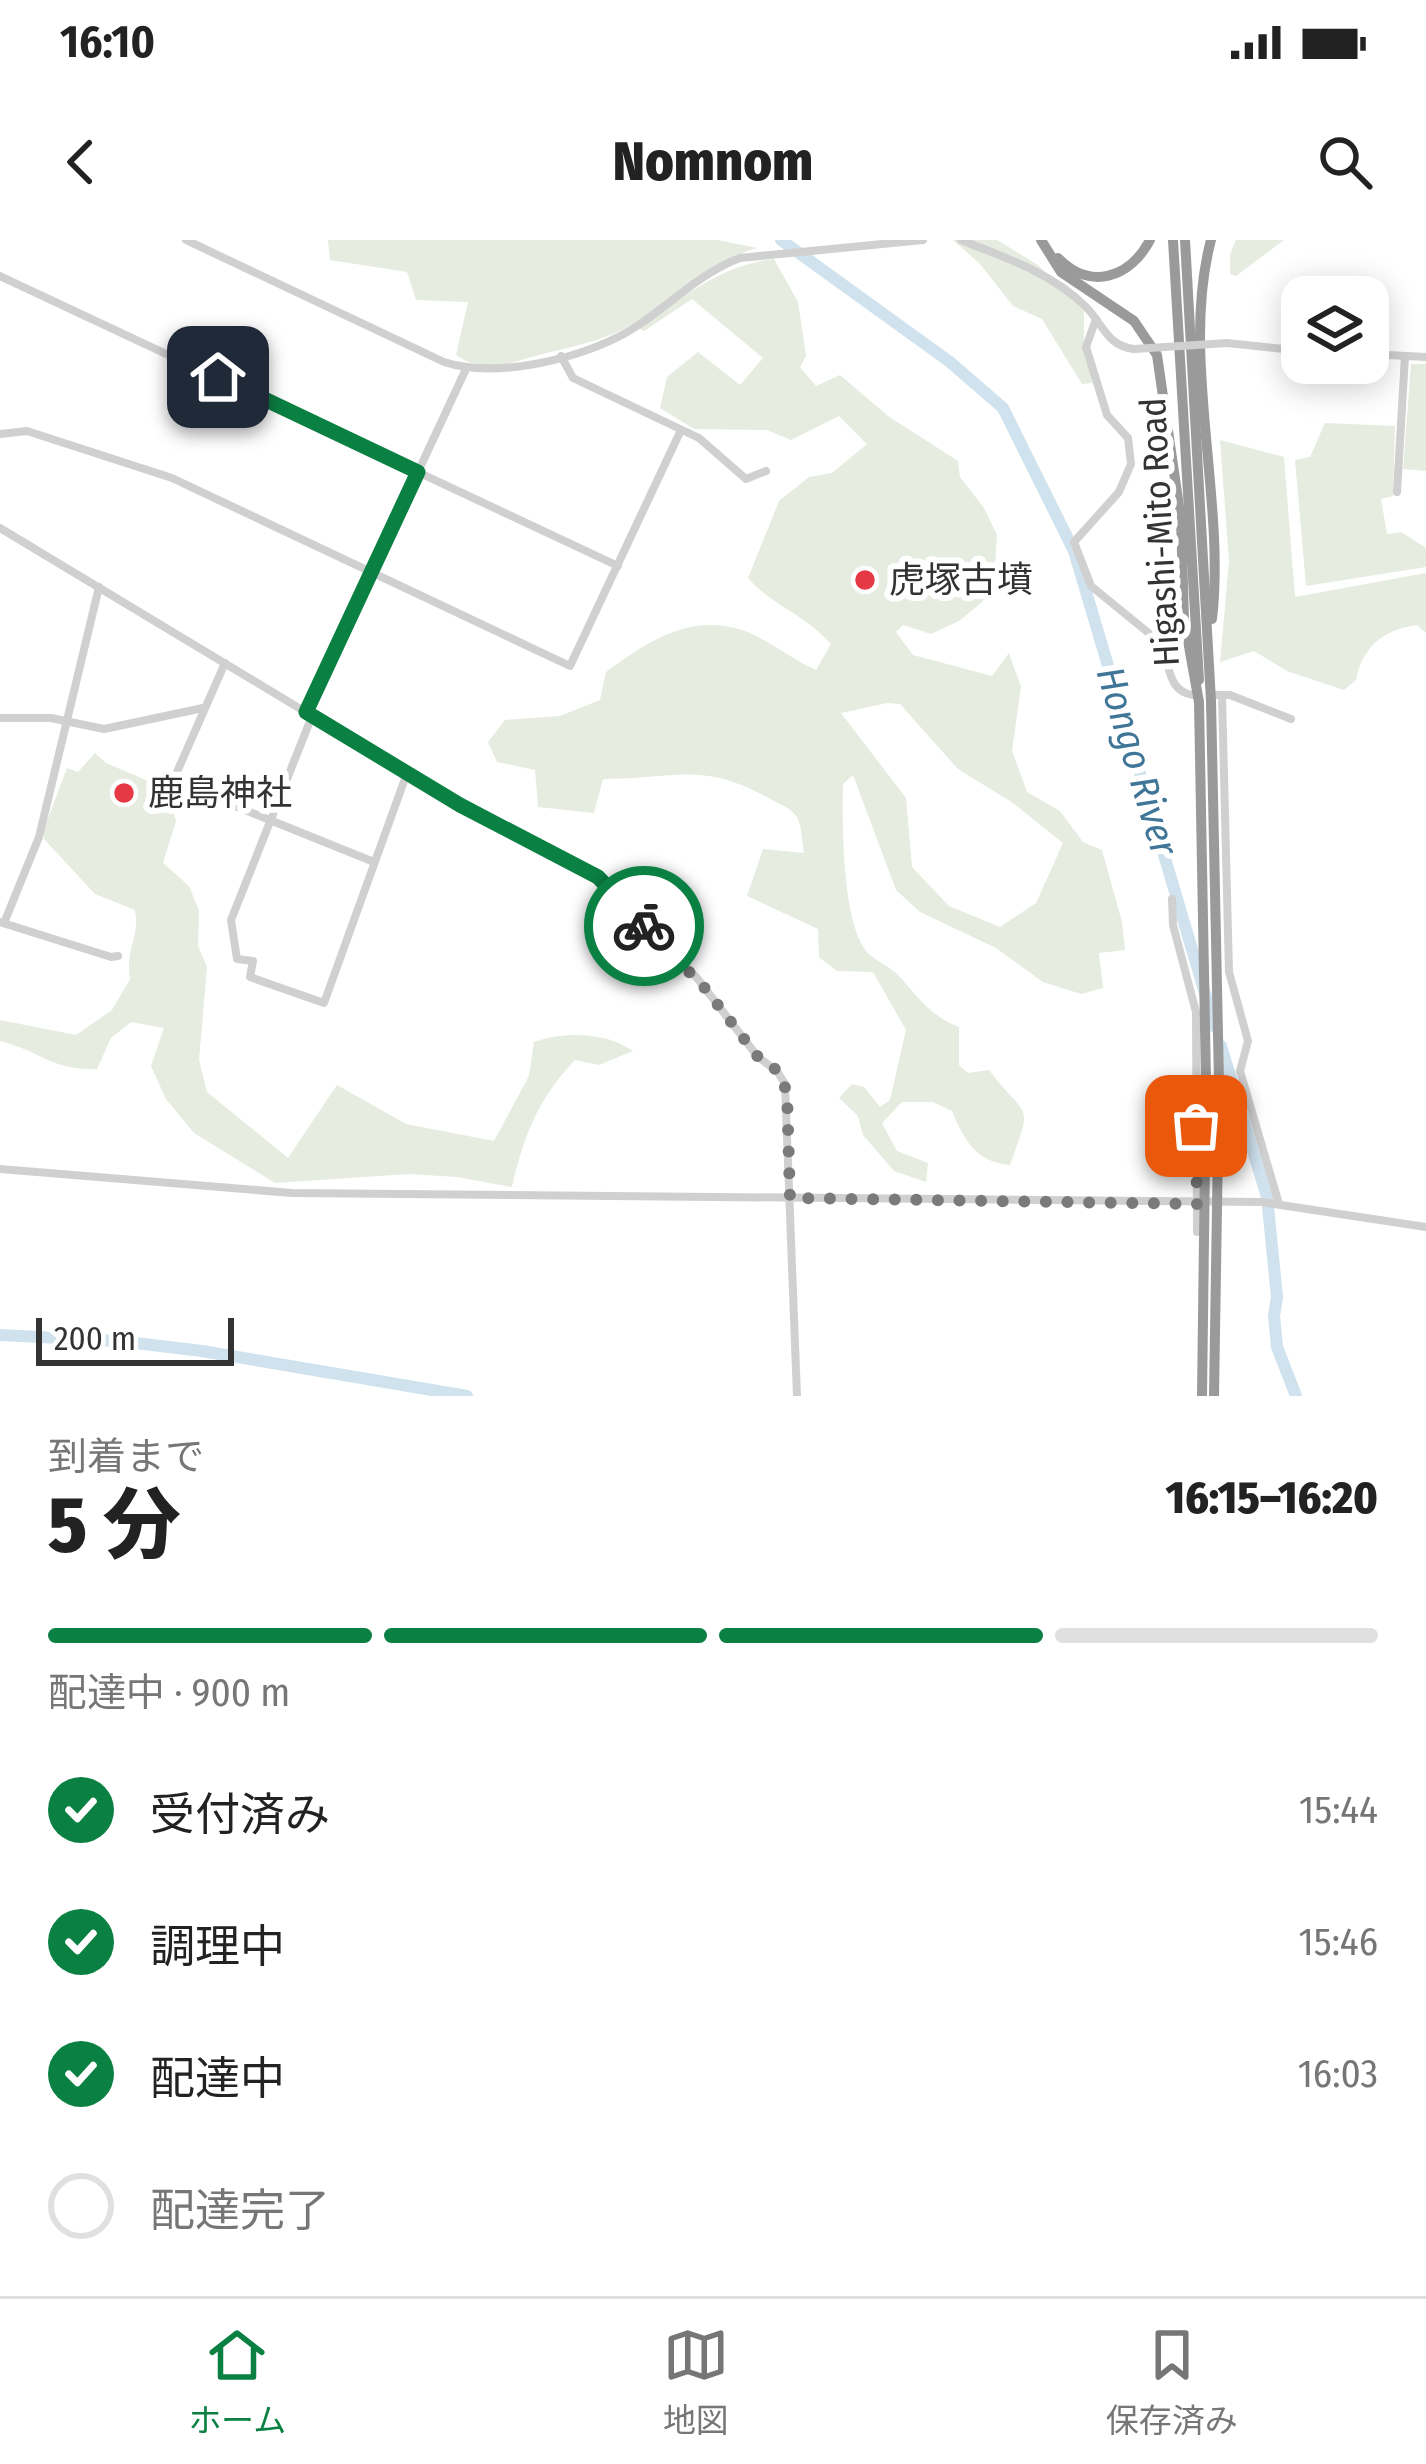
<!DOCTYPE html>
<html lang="ja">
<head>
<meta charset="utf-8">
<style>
	:root { --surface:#fff; --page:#f2f2f2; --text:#222; --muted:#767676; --line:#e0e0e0; --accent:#0b8043 }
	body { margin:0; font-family:"Fira Sans Condensed","Noto Sans JP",sans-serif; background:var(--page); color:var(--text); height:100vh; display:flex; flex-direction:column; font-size:45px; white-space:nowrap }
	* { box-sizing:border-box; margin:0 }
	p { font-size:39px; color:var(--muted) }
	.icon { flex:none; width:66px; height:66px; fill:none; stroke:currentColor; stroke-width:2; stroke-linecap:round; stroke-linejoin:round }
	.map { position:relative; height:1156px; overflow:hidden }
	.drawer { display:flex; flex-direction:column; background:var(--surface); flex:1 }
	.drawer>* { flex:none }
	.fabs { position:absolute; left:1281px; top:36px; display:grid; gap:24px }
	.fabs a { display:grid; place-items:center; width:108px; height:108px; border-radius:24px; background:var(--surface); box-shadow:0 6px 30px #0003; font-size:60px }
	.scale { position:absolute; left:36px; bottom:30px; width:198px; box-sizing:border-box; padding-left:12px; border:6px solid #333; border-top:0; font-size:33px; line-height:42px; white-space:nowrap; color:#333; -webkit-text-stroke:9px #fff; paint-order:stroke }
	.pin { position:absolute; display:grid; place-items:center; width:102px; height:102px; color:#fff; margin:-51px; border-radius:24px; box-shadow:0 6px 18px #0006 }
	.courier { position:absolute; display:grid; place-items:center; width:120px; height:120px; margin:-60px; border:9px solid #0b8043; border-radius:50%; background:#fff; color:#222; box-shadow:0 3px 15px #0007 }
	.overview em { font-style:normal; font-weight:800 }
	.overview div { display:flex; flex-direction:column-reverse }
	.overview { display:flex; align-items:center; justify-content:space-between; height:204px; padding:0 48px }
	h1 { font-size:78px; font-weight:800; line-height:90px }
	.bar { display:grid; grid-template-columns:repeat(4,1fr); gap:18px 12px; align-content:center; height:144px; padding:0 48px }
	.bar i { height:15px; border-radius:9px; background:var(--line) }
	.bar .active { background:var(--accent) }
	.bar p { grid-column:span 4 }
	ol { padding:0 48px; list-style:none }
	li { display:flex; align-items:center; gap:36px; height:132px }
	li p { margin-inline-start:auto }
	li .icon { padding:12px; border-radius:50%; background:var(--accent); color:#fff; stroke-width:4 }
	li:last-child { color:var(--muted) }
	li i { width:66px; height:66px; border:6px solid var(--line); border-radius:50% }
	.status { display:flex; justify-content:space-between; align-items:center; height:84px; padding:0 60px; background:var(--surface); direction:ltr }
	.status svg { height:33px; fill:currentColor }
	header { display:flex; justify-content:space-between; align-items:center; height:156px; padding:0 48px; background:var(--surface); font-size:54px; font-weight:800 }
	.menu { display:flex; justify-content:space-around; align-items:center; height:168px; border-top:3px solid var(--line); background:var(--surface); font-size:33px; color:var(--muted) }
	.menu a { display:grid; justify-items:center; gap:6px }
	.menu .active { color:var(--accent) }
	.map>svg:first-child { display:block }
</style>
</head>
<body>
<div class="status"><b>16:10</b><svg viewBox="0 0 49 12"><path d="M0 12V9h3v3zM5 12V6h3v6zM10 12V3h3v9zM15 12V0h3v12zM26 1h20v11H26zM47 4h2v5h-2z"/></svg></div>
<header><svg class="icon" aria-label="back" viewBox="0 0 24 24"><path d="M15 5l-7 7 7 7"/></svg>Nomnom<svg class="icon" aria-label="search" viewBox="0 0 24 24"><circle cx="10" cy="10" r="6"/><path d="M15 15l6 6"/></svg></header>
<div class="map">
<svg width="1426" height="1156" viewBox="0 0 1426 1156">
	<rect width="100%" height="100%" fill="#fff"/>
	<g fill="#e6ecdf" fill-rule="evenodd">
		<path d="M328,0H717L757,8C704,25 677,58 631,85C601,102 569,107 535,116C508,124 481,133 456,115L468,62L416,60L407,32L330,20Z"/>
		<path d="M953,0H997L1038,25L1084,71V111L1093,143L1082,144L1042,79L1013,66L980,24Z"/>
		<path d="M1236,0H1284L1236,36L1230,34V14Z"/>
		<path d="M774,19L798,62L806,116L800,127L816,146L840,135L888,176L958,221L960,237L984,268L997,295L994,339L982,362L959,381L931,394L903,385L896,392L913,415L992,436L1009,413L1021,447L1012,511L1027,552L1060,571L1083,602L1102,610L1122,682L1125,710L1099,713L1103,748L1081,754L1043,742L996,708L920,672L896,650L853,535L843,544C842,582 842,681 866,711C874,720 887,725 896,733C919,757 927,774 959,787V825L968,833L989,830C1027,881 1034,858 1010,925C976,922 964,900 952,871L933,862H902L882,883L897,911L928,923L926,942L894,931L863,895L858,876L839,858L852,844L864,847L880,867L890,860L906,790L873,732L837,731L819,717L818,689L747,656L763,609L804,613C802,603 802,586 797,577C792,569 782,565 774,561C702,520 679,539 603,539L594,573L538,567L535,530L497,522L488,502L505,480L560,476L600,460L606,432C647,402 689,373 742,390C768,399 792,420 816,430L831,404C802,372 775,368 748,338L779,261L809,237L832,233L867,204L839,176L791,200L767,190L694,189L660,168L667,137L698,112L740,145L763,118L692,59L644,91L639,88C682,58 720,25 774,19ZM887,463L900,464L958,529L1013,563L1063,603L1036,663L1000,687L949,666L912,627L906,558L841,473Z"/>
		<path d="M1411,124H1426V231L1403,229Z"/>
		<path d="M1325,183L1395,186L1393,256L1381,259L1387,294L1401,292L1426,308V327L1306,346L1295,220L1310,217Z"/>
		<path d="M1220,200L1284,217L1295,357L1426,333V393L1417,385C1384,389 1362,407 1356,440L1344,450L1287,431L1254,411L1220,422L1229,321Z"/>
		<path d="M95,513L106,523L167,549L176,581L163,623L189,646L199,671L198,706L207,727L199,820L207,852L288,918L337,845L406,884L494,901L529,836L534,802C566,791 606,792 633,811L599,825L575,820C539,857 523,897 512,947L457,937L409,934L275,943L194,893L166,859L151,826L164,788L131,782L111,798L97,829C52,831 41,811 0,801V780L76,795L112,770L130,739C125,708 140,699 135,670L95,654L44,599V589L67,528L78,532Z"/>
	</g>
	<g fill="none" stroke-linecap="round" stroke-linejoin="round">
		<g stroke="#cfe2ee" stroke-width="12">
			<path d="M781,0L950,122L1003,168L1074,311L1215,787"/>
			<path d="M1221,806L1267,957L1277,1057L1274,1076L1277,1107L1296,1156"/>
			<path d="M0,1095L119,1101L202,1111L467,1156"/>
		</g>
		<g stroke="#d0d0d0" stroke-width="8">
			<path d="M186,0L444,122C498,140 593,117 640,84C673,62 702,32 740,18L923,0"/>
			<path d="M961,0C1004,17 1052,33 1086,67C1103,84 1107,106 1134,109"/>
			<path d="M0,36L618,326"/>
			<path d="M1096,79L1086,107L1107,175L1128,198L1131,224L1119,252L1074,302L1091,346L1156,399C1172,418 1164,451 1193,455"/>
			<path d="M1227,103L1302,111"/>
			<path d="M1368,114L1426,117"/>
			<path d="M561,116L573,138L699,198L746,239L766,231"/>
			<path d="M0,194L27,191L172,238L570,426L681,190"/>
			<path d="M1397,252L1405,116"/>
			<path d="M0,288L460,565L598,637L697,738L758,817L777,831L785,844L797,1156"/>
			<path d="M225,423L173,541L374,622"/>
			<path d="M1217,455H1230L1291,479"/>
			<path d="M1222,455L1229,732L1248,801L1240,831L1279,964"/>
			<path d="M306,472L466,129"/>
			<path d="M312,476L231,680L237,719L253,721L250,737L324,763L407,533"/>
			<path d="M0,478H51L104,489L203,468"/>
			<path d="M1172,659L1173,685L1196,772L1197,992"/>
			<path d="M0,682L111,717L118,716"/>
			<path d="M4,683L39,597L99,347"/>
			<path d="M0,929L292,953L1261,962L1426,987"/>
		</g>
		<g stroke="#9a9a9a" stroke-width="10">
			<path d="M1041,0L1061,32L1134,81L1157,115L1181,280L1184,379L1199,462"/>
			<path d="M1173,0L1199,440"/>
			<path d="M1185,0L1211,461"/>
			<path d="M1211,0C1180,116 1226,259 1212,379"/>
			<path d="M1058,18C1090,51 1130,38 1150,0"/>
		</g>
		<path stroke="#d0d0d0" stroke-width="8" d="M1134,109L1227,103"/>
		<g stroke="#9a9a9a" stroke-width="10">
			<path d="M1211,461L1219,842L1214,1156"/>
			<path d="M1199,462L1206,842L1202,1156"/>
		</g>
	</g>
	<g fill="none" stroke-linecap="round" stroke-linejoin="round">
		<path stroke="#7a7a7a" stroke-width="12" stroke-dasharray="0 21.6" d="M644,686L704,747L758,817L778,831L787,852L790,958L1197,964L1196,886"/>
		<path stroke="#0b8043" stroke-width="15" d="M218,137L418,232L306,472L460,565L598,637L644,686"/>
	</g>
	<g fill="#e63946" stroke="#fff" stroke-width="4.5">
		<circle cx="865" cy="340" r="12"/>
		<circle cx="124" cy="553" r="12"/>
	</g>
	<g text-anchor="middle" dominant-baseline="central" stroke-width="12" stroke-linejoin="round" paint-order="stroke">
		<g font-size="36" fill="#333" stroke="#fff">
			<text transform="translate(1160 292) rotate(-93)">Higashi-Mito Road</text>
		</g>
		<g font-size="36" fill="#333" stroke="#fff" text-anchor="start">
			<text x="889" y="340">虎塚古墳</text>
			<text x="148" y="553">鹿島神社</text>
		</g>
		<g font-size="39" font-style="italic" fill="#3f7597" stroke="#fff">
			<text transform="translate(1137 521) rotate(73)">Hongo River</text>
		</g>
	</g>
</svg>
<div class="fabs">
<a><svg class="icon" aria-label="layers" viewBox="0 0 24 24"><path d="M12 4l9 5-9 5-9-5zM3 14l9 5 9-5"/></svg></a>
</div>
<div class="scale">200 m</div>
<div class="pin" style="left:1196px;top:886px;background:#ea580c"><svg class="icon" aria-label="bag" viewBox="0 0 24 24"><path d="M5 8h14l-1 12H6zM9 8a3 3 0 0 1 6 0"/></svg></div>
<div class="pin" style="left:218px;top:137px;background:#1f2937"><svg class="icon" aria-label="home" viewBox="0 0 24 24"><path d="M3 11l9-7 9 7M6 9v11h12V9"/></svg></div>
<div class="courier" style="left:644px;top:686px"><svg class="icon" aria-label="bike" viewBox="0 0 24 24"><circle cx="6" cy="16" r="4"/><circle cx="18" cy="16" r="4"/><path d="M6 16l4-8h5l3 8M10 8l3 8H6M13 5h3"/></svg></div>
</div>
<section class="drawer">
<div class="overview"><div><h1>5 分</h1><p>到着まで</p></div><em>16:15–16:20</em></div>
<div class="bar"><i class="active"></i><i class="active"></i><i class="active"></i><i></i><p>配達中 · 900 m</p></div>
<ol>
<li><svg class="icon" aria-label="check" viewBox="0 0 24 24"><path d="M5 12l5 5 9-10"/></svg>受付済み<p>15:44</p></li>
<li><svg class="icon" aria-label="check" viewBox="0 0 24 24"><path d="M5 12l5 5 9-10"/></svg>調理中<p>15:46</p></li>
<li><svg class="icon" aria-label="check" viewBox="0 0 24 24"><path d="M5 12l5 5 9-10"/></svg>配達中<p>16:03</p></li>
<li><i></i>配達完了</li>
</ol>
</section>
<nav class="menu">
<a class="active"><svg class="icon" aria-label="home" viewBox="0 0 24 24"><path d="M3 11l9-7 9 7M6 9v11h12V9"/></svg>ホーム</a>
<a><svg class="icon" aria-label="map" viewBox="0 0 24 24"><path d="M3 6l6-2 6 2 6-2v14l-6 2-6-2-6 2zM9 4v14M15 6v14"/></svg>地図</a>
<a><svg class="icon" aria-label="saved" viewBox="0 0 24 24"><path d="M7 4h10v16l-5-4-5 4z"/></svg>保存済み</a>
</nav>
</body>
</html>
